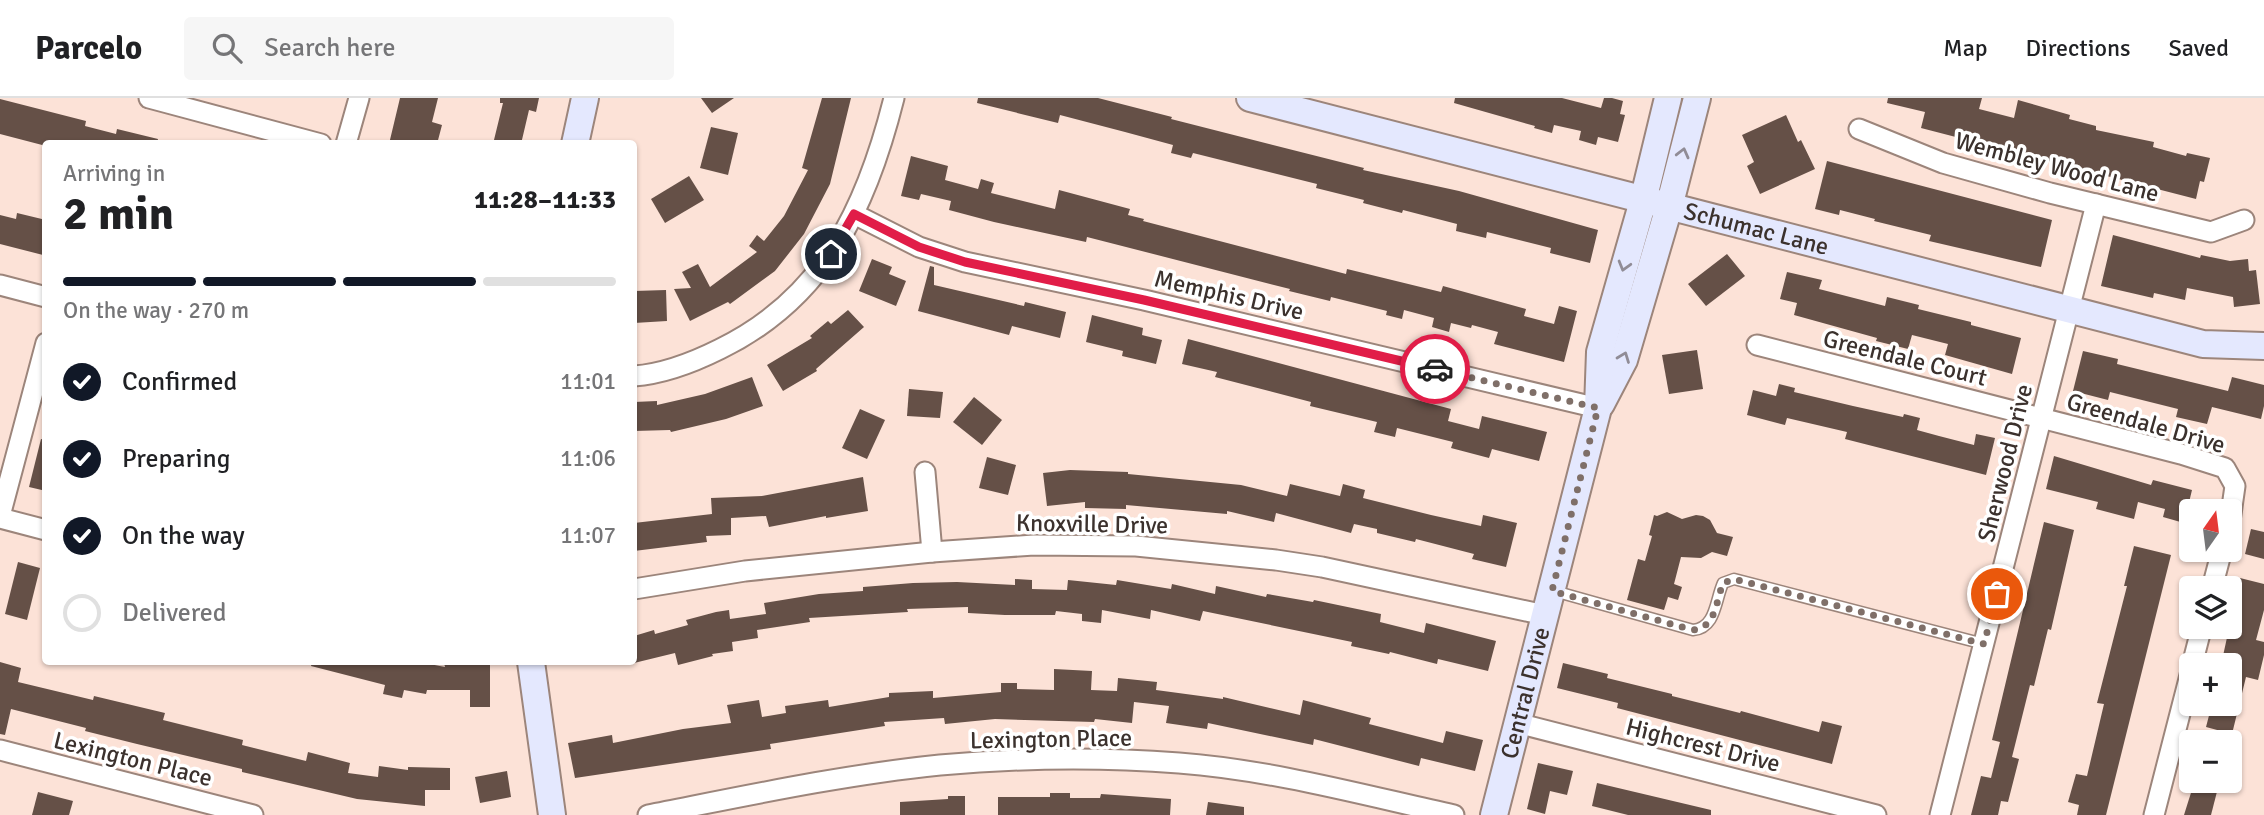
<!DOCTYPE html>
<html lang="en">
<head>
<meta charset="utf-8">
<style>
	:root { --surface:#fff; --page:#f6f6f6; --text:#202124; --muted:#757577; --line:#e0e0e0; --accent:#111827 }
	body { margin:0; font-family:Signika,sans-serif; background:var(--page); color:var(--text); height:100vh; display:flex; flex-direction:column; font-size:26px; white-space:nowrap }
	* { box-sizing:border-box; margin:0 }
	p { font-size:23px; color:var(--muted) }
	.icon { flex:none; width:38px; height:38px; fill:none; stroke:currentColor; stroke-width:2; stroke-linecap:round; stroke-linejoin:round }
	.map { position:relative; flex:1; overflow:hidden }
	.side { position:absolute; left:42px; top:42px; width:595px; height:525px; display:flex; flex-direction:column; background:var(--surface); border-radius:7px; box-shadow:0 2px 5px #0004 }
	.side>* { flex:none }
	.needle { width:46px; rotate:14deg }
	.buttons { position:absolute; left:2179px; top:401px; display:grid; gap:14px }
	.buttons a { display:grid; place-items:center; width:63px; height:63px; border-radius:7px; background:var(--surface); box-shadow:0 2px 5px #0004; font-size:35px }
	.pin { position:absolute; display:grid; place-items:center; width:60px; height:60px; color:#fff; margin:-30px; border:4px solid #fff; border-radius:50%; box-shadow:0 2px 7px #0007 }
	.courier { position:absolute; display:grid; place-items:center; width:70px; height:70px; margin:-35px; border:5px solid #e11d48; border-radius:50%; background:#fff; color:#222; box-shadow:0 2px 9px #0007 }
	.headline em { font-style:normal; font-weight:700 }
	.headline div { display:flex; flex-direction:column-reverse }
	.headline { display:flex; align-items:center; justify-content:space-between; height:119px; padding:0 21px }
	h1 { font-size:46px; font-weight:700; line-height:52px }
	.bar { display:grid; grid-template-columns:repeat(4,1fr); gap:10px 7px; align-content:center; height:84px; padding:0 21px }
	.bar i { height:9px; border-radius:5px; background:var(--line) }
	.bar .current { background:var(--accent) }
	.bar p { grid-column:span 4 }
	ol { padding:0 21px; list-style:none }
	li { display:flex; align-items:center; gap:21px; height:77px }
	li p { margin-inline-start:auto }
	li .icon { padding:7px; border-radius:50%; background:var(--accent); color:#fff; stroke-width:4 }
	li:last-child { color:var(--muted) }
	li i { width:38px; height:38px; border:4px solid var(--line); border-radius:50% }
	header { display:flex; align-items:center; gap:42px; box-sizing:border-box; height:98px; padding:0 35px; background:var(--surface); border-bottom:2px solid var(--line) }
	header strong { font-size:33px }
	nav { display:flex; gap:38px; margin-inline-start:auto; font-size:24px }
	.search { width:490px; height:63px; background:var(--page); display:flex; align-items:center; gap:18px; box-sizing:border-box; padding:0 24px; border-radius:7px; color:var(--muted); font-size:26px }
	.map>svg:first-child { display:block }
</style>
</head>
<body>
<header>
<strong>Parcelo</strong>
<div class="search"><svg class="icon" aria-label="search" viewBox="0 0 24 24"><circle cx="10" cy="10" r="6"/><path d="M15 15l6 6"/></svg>Search here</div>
<nav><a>Map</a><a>Directions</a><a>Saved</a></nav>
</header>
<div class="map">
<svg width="2264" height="717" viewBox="0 0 2264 717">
	<rect width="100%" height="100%" fill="#fce2d7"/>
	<g fill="#655047">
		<path d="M400,0H438L432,24L442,27L437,46H389Z"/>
		<path d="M500,0H539L536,14L529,12L521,46H493L503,5H500Z"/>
		<path d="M701,0H734L712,15Z"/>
		<path d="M822,0H851L830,86L804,136L775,173L730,206L728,204L690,223L674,191L691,190L682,174L698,166L710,189L757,154L749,148L757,137L764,143L784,118L808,72L802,70Z"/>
		<path d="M978,0H1098L1172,19L1171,21L1364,70L1363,72L1459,93L1598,132L1590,165L1550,155L1551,150L1487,134L1486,140L1456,133L1457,126L1403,112L1402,115L1363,105L1364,102L1316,90L1317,86L1193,55L1191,60L1171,55L1173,47L1125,34L1060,17L1058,25L977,5Z"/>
		<path d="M1455,0H1562L1601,10L1604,0H1612L1623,3L1620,16L1625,17L1618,44L1598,39L1596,47L1579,42L1581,33L1554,27L1552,35L1534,30L1535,28L1454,5Z"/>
		<path d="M1888,0H1982L1979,11L2014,20L2018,2L2070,17L2069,21L2096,28V32L2154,44L2153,49L2186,58L2187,55L2210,60L2204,84L2200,83L2196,101L1921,30L1925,14L1887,5Z"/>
		<path d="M0,1L86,23L85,28L116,36L117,31L158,41L157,46H46V48L0,36Z"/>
		<path d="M1786,17L1798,44L1801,42L1815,71L1760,96L1747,68L1754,64L1742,37Z"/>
		<path d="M711,29L738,35L728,77L700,70Z"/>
		<path d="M911,58L948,68L945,82L978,91L981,81L994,85L991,95L1055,111L1059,92L1130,111L1128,117L1144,121L1143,123L1346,176L1347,171L1441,194L1443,188L1526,211L1524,218L1554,226L1559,208L1577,213L1564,264L1494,246L1498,234L1472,227L1471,230L1451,225L1449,234L1432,229L1434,220L1404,212L1402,221L1386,217L1387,213L1331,199L1330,203L1289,193L1290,191L1087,139L1086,144L994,124L949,112L951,103L921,96L919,102L901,98Z"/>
		<path d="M1827,63L2052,122L2041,169L1929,143L1931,137L1874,123L1875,121L1840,112L1839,117L1815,111Z"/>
		<path d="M689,78L704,102L665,125L651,101Z"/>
		<path d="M17,115L46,122V147L43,157L0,146V117L16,121Z"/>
		<path d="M2113,137L2200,160L2201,157L2230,163L2248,161L2249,173L2256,172L2260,206L2234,209L2233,199L2187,190L2185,202L2154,195L2153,200L2101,188Z"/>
		<path d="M1727,156L1745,178L1706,208L1688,186Z"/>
		<path d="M872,161L892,169L889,176L906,183L896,208L859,193Z"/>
		<path d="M930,168L934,169V187L1024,208L1025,204L1066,214L1060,240L1012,228L1009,237L918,213Z"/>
		<path d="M1787,174L1822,182L1819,191L1885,208L1887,199L1919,207L1918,211L1971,224V227L2021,240L2012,276L1945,257L1948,246L1912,237L1908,251L1876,243L1877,240L1794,217L1797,205L1780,201Z"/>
		<path d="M666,192L667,223L634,225V193Z"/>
		<path d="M848,212L864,229L816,271L817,273L783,293L767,267L812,240L810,238L828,223L831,226Z"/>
		<path d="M1092,217L1143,230L1142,237L1162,242L1156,266L1122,258L1123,253L1086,244Z"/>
		<path d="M1188,241L1451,311L1448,323L1479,331L1482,318L1547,334L1539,363L1492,351L1489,360L1451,350L1453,344L1397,330L1395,339L1374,334L1377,324L1310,308L1311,304L1215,279L1217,274L1182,266Z"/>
		<path d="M1697,252L1703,291L1669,296L1662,257Z"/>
		<path d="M2083,253L2118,261L2117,266L2228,293L2232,279L2264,287V308L2261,321L2212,309L2207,326L2176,319L2178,311L2110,294L2108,302L2073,293Z"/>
		<path d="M752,279L763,308L726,321L671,334L670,332L634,333V304L657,303V307L705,296Z"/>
		<path d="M1779,286L1795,290L1794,294L1853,308L1903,319L1904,316L1920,320L1917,332L1939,338L1974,347L1976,336L1995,340L1986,377L1845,341L1847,334L1787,320L1785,327L1747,317L1753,292L1776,298Z"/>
		<path d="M909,291L943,294L940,320L907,318Z"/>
		<path d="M974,299L1002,322L982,347L953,324Z"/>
		<path d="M860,311L885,322L867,361L842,350Z"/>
		<path d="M41,341L46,342V393L29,389Z"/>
		<path d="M2054,358L2151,387L2153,382L2192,392L2184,425L2163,419L2165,411L2138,404L2134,421L2096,411L2098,404L2046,391Z"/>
		<path d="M987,359L1016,367L1008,397L979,390Z"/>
		<path d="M1070,372L1128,374V376L1241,387L1287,398L1290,386L1340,398L1343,386L1365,392L1363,400L1431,417L1481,428L1483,417L1517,425L1506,469L1472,461L1474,456L1416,441L1415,444L1377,435V431L1354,426L1351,435L1276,415L1274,424L1227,413V416L1126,407V411L1085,410V404L1047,408L1043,375Z"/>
		<path d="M863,379L868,413L826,420V418L769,429L766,418L731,420V437L706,438L707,444L634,453V425L712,416L711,400L762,398Z"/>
		<path d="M1667,414L1682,421L1696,417L1703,418L1710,422L1717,435L1733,439L1727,458L1712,454L1701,460L1681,459L1674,486L1682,489L1678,502L1668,499L1664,512L1627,502L1638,461L1645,463L1652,438L1649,437L1654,417L1657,418Z"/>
		<path d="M2044,424L2074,432L2051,532L2048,531L2034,588L2030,587L2012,659L2019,661L2008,704L2001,703L1998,717H1971L1981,678L1991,680L2000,644L1992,642Z"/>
		<path d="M2251,431L2264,434V461L2245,456Z"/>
		<path d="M2134,448L2171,457L2106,717H2077L2079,707L2068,704L2076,676L2087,678L2104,606L2097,605L2127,488H2124Z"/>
		<path d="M18,464L40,470L27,522L5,516Z"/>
		<path d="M2240,480L2264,486V512L2256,542L2264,544V557L2258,582L2246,579L2232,636L2206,629L2212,606H2230V567H2221Z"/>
		<path d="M1015,481L1032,482V491L1067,492L1068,482L1116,487L1117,482L1171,491L1172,486L1215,496L1216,488L1266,499L1267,496L1313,504L1314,502L1381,516L1380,524L1424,535L1426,525L1496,543L1488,573L1438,561L1437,566L1390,554L1389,556L1351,548L1352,544L1203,513L1200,523L1151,512L1150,521L1102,512L1101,525L1082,523V516L1056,513L1055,517H1005L968,515V509L907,511L908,514L809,520L810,524L757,532L758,540L732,544L733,553L712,556L713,558L678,567L675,555L634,565V538L654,532L655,536L688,527L686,522L716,514L729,512L730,521L766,516L764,505L819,496L863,493V489L913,485L957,484L1015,487Z"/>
		<path d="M0,564L21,570L18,584L93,602L94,598L165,615L163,622L243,642L242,647L306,663L308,654L350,665L348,675L378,679L379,668L408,672V669L450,670V692H425V708L357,701L242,674V671L137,646L85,633L86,630L11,611L5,637L0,636Z"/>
		<path d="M312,564H419L445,569L444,565H490V609H470V592H427L426,596L404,592L402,600L383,596L385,587L311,568Z"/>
		<path d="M1563,565L1608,576L1607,580L1672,596V598L1740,615L1741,613L1819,634L1822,623L1842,628L1832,666L1617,610L1618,605L1557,590Z"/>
		<path d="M1054,571L1092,573L1091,592L1117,593L1118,580L1157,584L1156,592L1223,601V599L1300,617L1303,602L1371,620L1369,626L1443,645L1446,633L1483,642L1475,673L1421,660L1419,668L1314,641L1313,647L1208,625L1207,631L1166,625L1169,608L1134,604L1132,625L1095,621L1094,624L995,621L945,626L944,620L884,624L885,628L770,646L771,651L575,680L568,645L612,637L613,645L683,631L731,625L727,607L759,602L762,619L786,615L785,608L828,602L829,609L889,599V595L933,593V600L1001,594V585H1017V591L1054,592Z"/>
		<path d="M1538,665L1573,673L1567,697L1550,693L1545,716L1527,711Z"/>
		<path d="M507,673L511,699L480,705L475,679Z"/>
		<path d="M2195,682H2220L2211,717H2184Z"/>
		<path d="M1597,685L1711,712V717H1628L1592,708Z"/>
		<path d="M38,694L73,703L69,717H32Z"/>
		<path d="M1050,695H1070V700H1100L1101,696L1171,701L1170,717H998V699H1050Z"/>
		<path d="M948,698H965V717H900V704L948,701Z"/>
		<path d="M1208,704L1244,709V717H1206Z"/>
	</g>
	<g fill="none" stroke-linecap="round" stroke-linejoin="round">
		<g stroke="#9c857b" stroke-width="13">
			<path id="lane" d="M1554,493L1693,532C1716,530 1715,503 1723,485L1734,481L1984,546"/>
		</g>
		<g stroke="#9c857b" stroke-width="23">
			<g id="street">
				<path d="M149,0L321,46"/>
				<path d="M1859,31L1943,65L2050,95L2211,134L2244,122"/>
				<path d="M346,46L359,0"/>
				<path d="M854,116L919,149L965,164L1144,202L1598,310"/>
				<path d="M0,187L46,199"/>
				<path d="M1757,247L2181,356L2225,370L2235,388L2230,423"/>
				<path d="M634,278C663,276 694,264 720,251C825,200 867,108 894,0"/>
				<path d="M925,374L932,454"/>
				<path d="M0,418L46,245"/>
				<path d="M0,420L46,432"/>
				<path d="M2212,490L2222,452"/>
				<path d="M634,491L745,473L932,454L1034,447L1136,448L1276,462L1322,469L1545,517"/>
				<path d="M2192,567L2202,528"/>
				<path d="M1517,625L1876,717"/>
				<path d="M0,652L253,717"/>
				<path d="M648,717C745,698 842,677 940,667C1019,660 1100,659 1179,665C1272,672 1363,697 1454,717"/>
				<path d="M1940,717L2096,106"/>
				<path d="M2154,717L2191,573"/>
			</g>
		</g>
		<g stroke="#9c857b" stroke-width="30">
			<g id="secondary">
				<path id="s1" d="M1250,0L2203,246L2264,248"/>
				<path d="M575,46L585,0"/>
				<path d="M1601,306L1624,262L1669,109L1697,0"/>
				<path d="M531,564L552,717"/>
				<path id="s2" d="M1494,717L1598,310L1600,254L1643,103L1668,0"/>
			</g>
		</g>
		<use href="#lane" stroke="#fff" stroke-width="10"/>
		<use href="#street" stroke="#fff" stroke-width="19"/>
		<use href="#secondary" stroke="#e4e8fe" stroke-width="26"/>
	</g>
	<defs><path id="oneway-chevron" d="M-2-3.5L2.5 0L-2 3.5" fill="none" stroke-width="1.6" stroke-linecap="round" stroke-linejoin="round" transform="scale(1.75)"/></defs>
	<g stroke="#908c96">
		<use href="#oneway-chevron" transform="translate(1683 55) rotate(-76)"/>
		<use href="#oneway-chevron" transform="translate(1624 168) rotate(106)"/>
		<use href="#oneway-chevron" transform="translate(1624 259) rotate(-69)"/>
	</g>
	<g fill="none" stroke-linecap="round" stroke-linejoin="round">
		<path stroke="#7f6f68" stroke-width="7" stroke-dasharray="0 12.6" d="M1435,271L1598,310L1552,493L1693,532C1716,530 1716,503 1723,485L1734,481L1984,546L1997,496"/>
		<path stroke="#e11d48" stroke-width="9" d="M831,156L854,116L919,149L965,164L1144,202L1435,271"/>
	</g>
	<g text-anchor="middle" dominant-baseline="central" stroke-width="7" stroke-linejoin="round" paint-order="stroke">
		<g font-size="24" fill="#3b312d" stroke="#fff">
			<text transform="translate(2057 69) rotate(15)">Wembley Wood Lane</text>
			<text stroke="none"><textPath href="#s1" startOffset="523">Schumac Lane</textPath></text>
			<text transform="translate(1229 197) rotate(13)">Memphis Drive</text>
			<text transform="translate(1905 260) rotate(14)">Greendale Court</text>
			<text transform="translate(2146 325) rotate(16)">Greendale Drive</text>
			<text transform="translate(2005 365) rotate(-76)">Sherwood Drive</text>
			<text transform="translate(1092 426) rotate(1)">Knoxville Drive</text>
			<text stroke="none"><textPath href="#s2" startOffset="126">Central Drive</textPath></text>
			<text transform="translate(1051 641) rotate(-1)">Lexington Place</text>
			<text transform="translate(1703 647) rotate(14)">Highcrest Drive</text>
			<text transform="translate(133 661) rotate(14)">Lexington Place</text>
		</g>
	</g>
</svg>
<div class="buttons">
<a><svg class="needle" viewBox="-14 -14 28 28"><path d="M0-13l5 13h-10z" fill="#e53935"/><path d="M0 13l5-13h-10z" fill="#757577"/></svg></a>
<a><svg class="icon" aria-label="layers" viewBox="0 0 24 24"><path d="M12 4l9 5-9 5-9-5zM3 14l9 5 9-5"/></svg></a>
<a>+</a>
<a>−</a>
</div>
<div class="pin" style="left:1997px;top:496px;background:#ea580c"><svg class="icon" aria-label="bag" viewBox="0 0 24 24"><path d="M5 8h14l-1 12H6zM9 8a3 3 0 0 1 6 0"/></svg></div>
<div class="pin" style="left:831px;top:156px;background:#1f2937"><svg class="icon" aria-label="home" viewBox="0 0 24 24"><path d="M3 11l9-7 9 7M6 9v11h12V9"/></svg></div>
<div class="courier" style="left:1435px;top:271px"><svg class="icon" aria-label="car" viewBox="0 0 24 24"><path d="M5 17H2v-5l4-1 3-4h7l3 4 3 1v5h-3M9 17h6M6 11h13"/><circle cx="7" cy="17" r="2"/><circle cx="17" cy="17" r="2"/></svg></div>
<section class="side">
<div class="headline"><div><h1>2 min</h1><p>Arriving in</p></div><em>11:28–11:33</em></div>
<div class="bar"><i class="current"></i><i class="current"></i><i class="current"></i><i></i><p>On the way · 270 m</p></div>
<ol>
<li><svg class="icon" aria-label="check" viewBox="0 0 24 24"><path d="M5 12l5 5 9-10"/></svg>Confirmed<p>11:01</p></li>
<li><svg class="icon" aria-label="check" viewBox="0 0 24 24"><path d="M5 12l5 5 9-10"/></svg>Preparing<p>11:06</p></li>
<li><svg class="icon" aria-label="check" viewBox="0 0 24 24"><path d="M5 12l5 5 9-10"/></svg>On the way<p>11:07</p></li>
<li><i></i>Delivered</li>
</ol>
</section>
</div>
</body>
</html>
